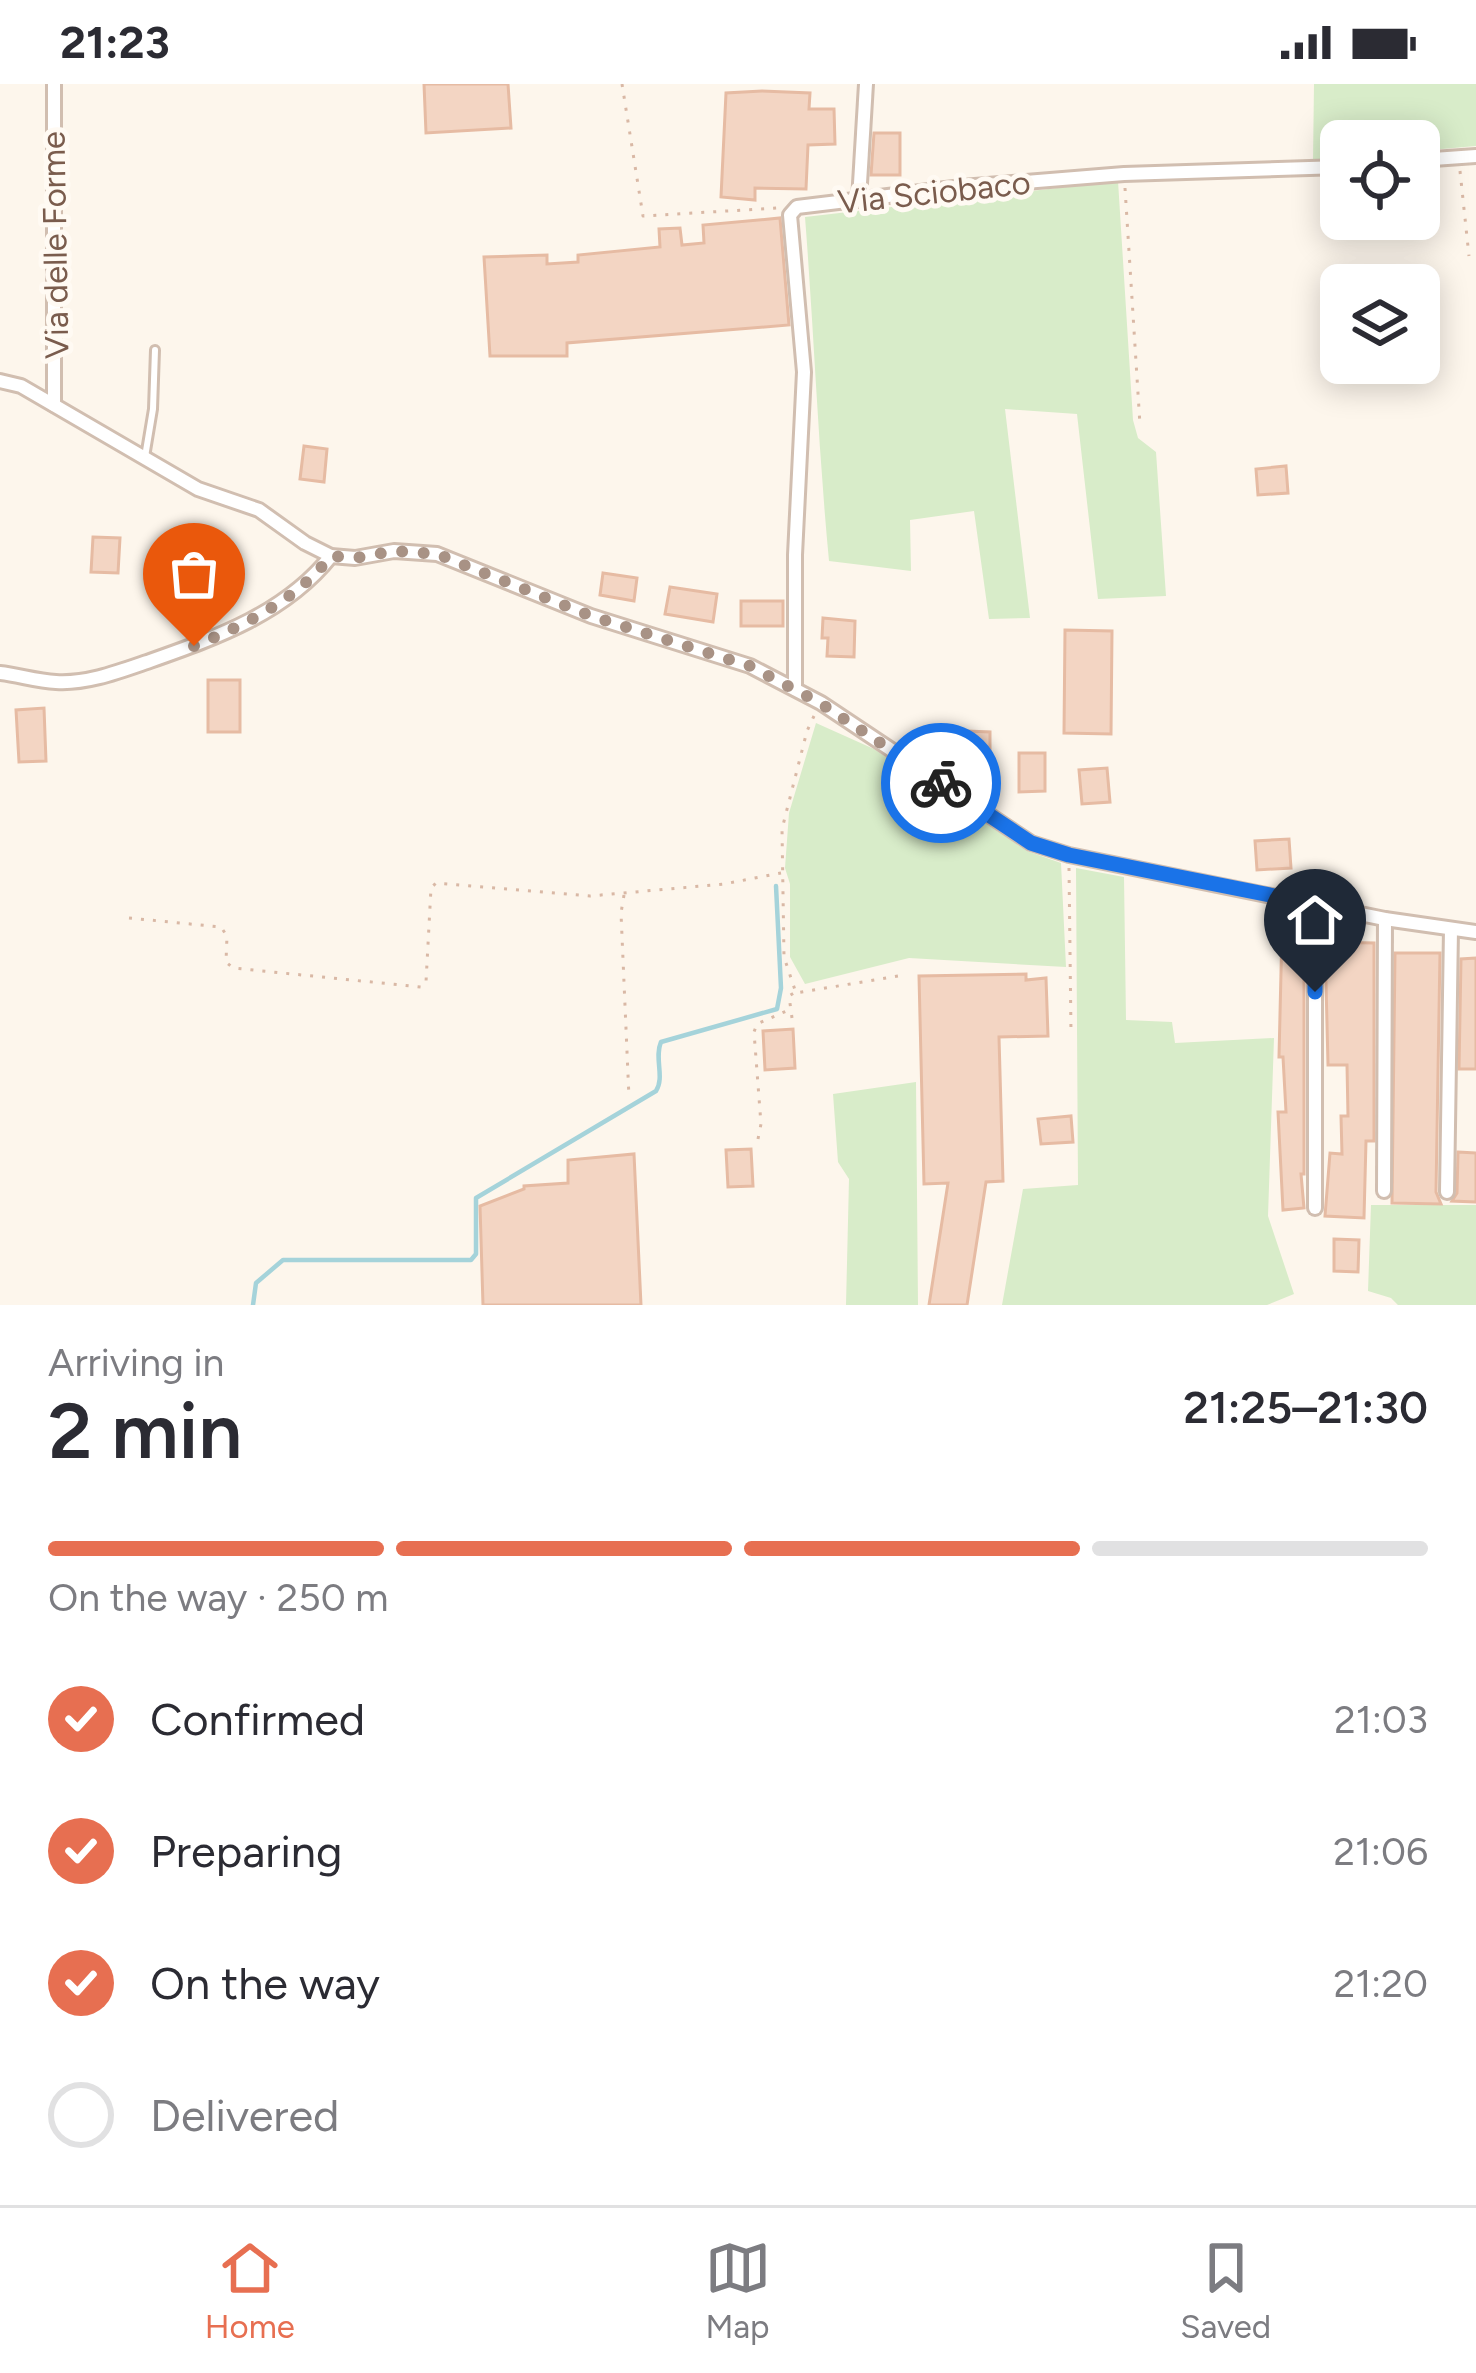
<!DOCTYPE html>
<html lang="en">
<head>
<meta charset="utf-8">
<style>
	:root { --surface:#fff; --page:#f7f7f7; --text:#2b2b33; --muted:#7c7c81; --line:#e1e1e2; --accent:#e76f51 }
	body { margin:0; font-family:Figtree,sans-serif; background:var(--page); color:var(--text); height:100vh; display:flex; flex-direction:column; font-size:45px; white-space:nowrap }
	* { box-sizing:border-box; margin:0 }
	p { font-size:39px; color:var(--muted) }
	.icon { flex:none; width:66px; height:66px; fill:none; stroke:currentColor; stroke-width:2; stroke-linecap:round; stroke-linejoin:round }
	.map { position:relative; height:1221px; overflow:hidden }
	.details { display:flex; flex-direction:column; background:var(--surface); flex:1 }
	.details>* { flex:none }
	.fabs { position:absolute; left:1320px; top:36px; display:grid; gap:24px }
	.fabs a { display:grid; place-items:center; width:120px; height:120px; border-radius:18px; background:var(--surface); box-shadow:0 6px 30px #0003; font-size:60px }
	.pin { position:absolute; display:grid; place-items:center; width:102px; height:102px; color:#fff; margin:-123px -51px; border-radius:50% 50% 50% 0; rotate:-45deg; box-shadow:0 0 12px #0007 }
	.pin .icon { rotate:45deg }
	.courier { position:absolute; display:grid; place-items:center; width:120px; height:120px; margin:-60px; border:9px solid #1a73e8; border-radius:50%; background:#fff; color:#222; box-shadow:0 3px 15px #0007 }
	.summary em { font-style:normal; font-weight:600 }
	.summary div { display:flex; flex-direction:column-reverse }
	.summary { display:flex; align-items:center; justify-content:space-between; height:204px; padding:0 48px }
	h1 { font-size:78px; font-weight:600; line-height:90px }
	.bar { display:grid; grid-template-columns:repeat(4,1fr); gap:18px 12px; align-content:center; height:144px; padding:0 48px }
	.bar i { height:15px; border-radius:9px; background:var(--line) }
	.bar .current { background:var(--accent) }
	.bar p { grid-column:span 4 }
	ol { padding:0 48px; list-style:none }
	li { display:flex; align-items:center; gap:36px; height:132px }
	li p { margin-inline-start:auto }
	li .icon { padding:12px; border-radius:50%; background:var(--accent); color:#fff; stroke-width:4 }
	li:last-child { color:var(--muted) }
	li i { width:66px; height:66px; border:6px solid var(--line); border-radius:50% }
	.status { display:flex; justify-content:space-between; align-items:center; height:84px; padding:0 60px; background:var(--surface); direction:ltr }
	.status svg { height:33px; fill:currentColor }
	.tab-bar { display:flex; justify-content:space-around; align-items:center; height:168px; border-top:3px solid var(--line); background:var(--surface); font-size:33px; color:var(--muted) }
	.tab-bar a { display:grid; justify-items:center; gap:6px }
	.tab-bar .current { color:var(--accent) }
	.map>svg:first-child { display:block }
</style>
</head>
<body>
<div class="status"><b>21:23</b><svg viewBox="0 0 49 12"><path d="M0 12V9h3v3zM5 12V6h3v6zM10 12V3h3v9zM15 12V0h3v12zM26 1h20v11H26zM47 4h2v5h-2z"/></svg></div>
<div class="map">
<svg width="1476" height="1221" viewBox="0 0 1476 1221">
	<rect width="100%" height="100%" fill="#fdf6ec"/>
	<g fill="#d8ecc9">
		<path d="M1314,0H1476V62L1419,67V57H1341V74L1313,77Z"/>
		<path d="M1118,97L1133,336L1138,354L1156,368L1166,512L1098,515L1077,330L1005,325L1030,534L989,535L974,427L910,436L911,487L829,477C818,362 814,248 805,133Z"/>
		<path d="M816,639L874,665L1027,767L1061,779L1066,883L909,874L805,900L790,873V800L785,784L789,729Z"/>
		<path d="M1076,784L1124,793L1126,936L1172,938L1175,959L1274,954L1268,1132L1294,1210L1267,1221H1002L1023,1105L1078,1101Z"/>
		<path d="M916,998L918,1221H846L849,1095L838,1078L833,1010Z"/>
		<path d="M1371,1121H1476V1221H1398L1391,1214L1368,1207Z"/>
	</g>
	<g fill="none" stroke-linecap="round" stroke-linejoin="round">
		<path stroke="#a5d3da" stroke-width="4.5" d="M253,1221L256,1199L283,1176H471L476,1170V1114L656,1007C665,993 654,974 661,958L777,925L781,904L776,802"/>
	</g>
	<g fill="#f3d5c3" stroke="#e6bba3" stroke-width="3">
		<path d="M424,0H508L511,44L426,49Z"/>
		<path d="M762,7L810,9L809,25H834L835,60L808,61L806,105L755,104V116L721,113L726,9Z"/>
		<path d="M874,49H900V91H871Z"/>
		<path d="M780,134L789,241L567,259V272H490L484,173L547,171V180L578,178V171L660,163L659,145L680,144L682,161L704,159L703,141Z"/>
		<path d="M304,362L327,365L324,398L300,395Z"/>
		<path d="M1286,382L1288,409L1258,411L1256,385Z"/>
		<path d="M93,453L120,454L118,489L91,488Z"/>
		<path d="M603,489L637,494L634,517L600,511Z"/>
		<path d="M670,503L717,510L713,538L665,530Z"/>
		<rect x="741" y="517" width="42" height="25"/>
		<path d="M823,534L855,537L854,573L827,572L828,554H822Z"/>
		<path d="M1065,546L1112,547L1111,650L1064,649Z"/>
		<rect x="208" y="596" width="32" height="52"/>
		<path d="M44,624L46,677L19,678L16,626Z"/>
		<path d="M966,647L990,648V690H965Z"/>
		<path d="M1019,669H1045V707L1019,708Z"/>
		<path d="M1107,684L1110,718L1082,720L1079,686Z"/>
		<path d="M1289,755L1291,784L1257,786L1255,757Z"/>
		<path d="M1282,846H1304V1090H1301L1304,1124L1283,1126L1278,1028H1286L1283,973H1279Z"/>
		<path d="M1325,858L1374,859V1057H1366L1364,1134L1325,1132L1330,1069L1342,1070L1341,1032H1348L1347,981H1328Z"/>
		<path d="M1395,869H1440L1436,1108L1441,1120L1392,1119Z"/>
		<path d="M1476,874V985H1459L1461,875Z"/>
		<path d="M1026,890V896L1046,894L1048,952L999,953L1003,1097L986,1098L967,1221H929L948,1099L924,1100L919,892Z"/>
		<path d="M793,945L795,984L765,986L763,947Z"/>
		<path d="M1071,1032L1073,1058L1041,1060L1038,1035Z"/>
		<path d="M751,1065L753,1102L728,1103L726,1066Z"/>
		<path d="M1458,1068L1476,1069V1118L1452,1117L1457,1109Z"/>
		<path d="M634,1070L641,1221H483L480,1122L524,1105V1102L568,1099V1076Z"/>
		<path d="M1334,1155L1359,1156L1358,1188L1334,1187Z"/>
	</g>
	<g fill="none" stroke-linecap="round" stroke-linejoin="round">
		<g stroke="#d1beb0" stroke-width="12">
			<path id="service" d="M145,373L153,325L155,266"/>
		</g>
		<g stroke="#d1beb0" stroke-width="18">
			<g id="minor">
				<path d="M54,0V321"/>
				<path d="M1419,76L1476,72"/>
				<path d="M859,116L866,0"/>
				<path d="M0,297L21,302L198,405L259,426L305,459L331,472L355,474L394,467L437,470L591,532L750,582L821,619L1031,759L1069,771L1385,835L1476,848"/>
				<path d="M0,589C18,591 37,597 56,598C86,600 118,588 147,578C215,554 285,530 331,472"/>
				<path d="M795,605V471L804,288L790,131L797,123L962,103L1124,90L1341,83"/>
				<path d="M1315,821V1124"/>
				<path d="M1384,1107L1385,835"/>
				<path d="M1447,1108L1451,845"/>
			</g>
		</g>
		<g stroke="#d9b8a5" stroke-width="3" stroke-dasharray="3 9" stroke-linecap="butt">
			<path d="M622,0L643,132L777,124"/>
			<path d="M1460,87L1469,172"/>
			<path d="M1125,104L1140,341"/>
			<path d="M814,632L807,647L782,745L784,873L796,909L898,892"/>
			<path d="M1069,784L1071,949"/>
			<path d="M624,811L621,829L629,1014"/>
			<path d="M129,834L221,843L227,852L226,878L233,884L421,903L426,898L431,804L436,799L590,812L724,800L781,789"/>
			<path d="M792,934L789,912L794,909"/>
			<path d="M758,1055L761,1040L754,948L757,940L791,925"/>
		</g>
		<use href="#service" stroke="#fff" stroke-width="6"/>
		<use href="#minor" stroke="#fff" stroke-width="12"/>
	</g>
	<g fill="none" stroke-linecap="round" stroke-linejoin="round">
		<path stroke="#a89285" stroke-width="12" stroke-dasharray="0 21.6" d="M194,562C246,540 295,517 331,472L355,474L394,467L437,470L591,532L750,582L820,619L941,699"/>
		<path stroke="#1a73e8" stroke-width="15" d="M941,699L1031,759L1069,771L1315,820V908"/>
	</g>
	<g text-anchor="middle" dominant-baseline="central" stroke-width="10" stroke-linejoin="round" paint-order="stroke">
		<g font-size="33" fill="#7a5c4d" stroke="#fffaf3">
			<text transform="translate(934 108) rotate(-6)">Via Sciobaco</text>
			<text transform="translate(55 161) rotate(-91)">Via delle Forme</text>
		</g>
	</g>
</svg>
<div class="fabs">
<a><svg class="icon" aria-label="locate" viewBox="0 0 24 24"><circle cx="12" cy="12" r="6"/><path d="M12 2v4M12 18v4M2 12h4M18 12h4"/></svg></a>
<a><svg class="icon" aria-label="layers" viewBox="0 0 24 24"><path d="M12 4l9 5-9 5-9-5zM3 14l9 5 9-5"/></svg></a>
</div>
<div class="pin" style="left:194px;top:562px;background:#ea580c"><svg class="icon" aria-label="bag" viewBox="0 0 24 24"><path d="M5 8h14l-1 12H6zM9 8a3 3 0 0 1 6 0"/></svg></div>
<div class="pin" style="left:1315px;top:908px;background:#1f2937"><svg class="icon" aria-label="home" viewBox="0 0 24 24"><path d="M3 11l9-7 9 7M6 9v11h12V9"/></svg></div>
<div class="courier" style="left:941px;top:699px"><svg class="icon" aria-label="bike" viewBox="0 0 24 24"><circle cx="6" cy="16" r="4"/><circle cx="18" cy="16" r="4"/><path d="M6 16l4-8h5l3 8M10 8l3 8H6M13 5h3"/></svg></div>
</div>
<section class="details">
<div class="summary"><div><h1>2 min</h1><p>Arriving in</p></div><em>21:25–21:30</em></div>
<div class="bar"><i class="current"></i><i class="current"></i><i class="current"></i><i></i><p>On the way · 250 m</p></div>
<ol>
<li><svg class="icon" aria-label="check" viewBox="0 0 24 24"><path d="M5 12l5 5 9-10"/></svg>Confirmed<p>21:03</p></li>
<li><svg class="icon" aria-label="check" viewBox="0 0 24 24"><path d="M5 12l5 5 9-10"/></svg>Preparing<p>21:06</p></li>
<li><svg class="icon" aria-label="check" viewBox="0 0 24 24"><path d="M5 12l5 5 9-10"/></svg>On the way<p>21:20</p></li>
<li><i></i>Delivered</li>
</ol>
</section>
<nav class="tab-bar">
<a class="current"><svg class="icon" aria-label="home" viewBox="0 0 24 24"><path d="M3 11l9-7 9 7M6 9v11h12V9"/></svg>Home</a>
<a><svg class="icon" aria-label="map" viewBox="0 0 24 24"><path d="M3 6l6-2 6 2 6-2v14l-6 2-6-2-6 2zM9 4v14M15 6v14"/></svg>Map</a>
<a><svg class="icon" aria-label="saved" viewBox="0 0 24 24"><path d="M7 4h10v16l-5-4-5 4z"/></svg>Saved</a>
</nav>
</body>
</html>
